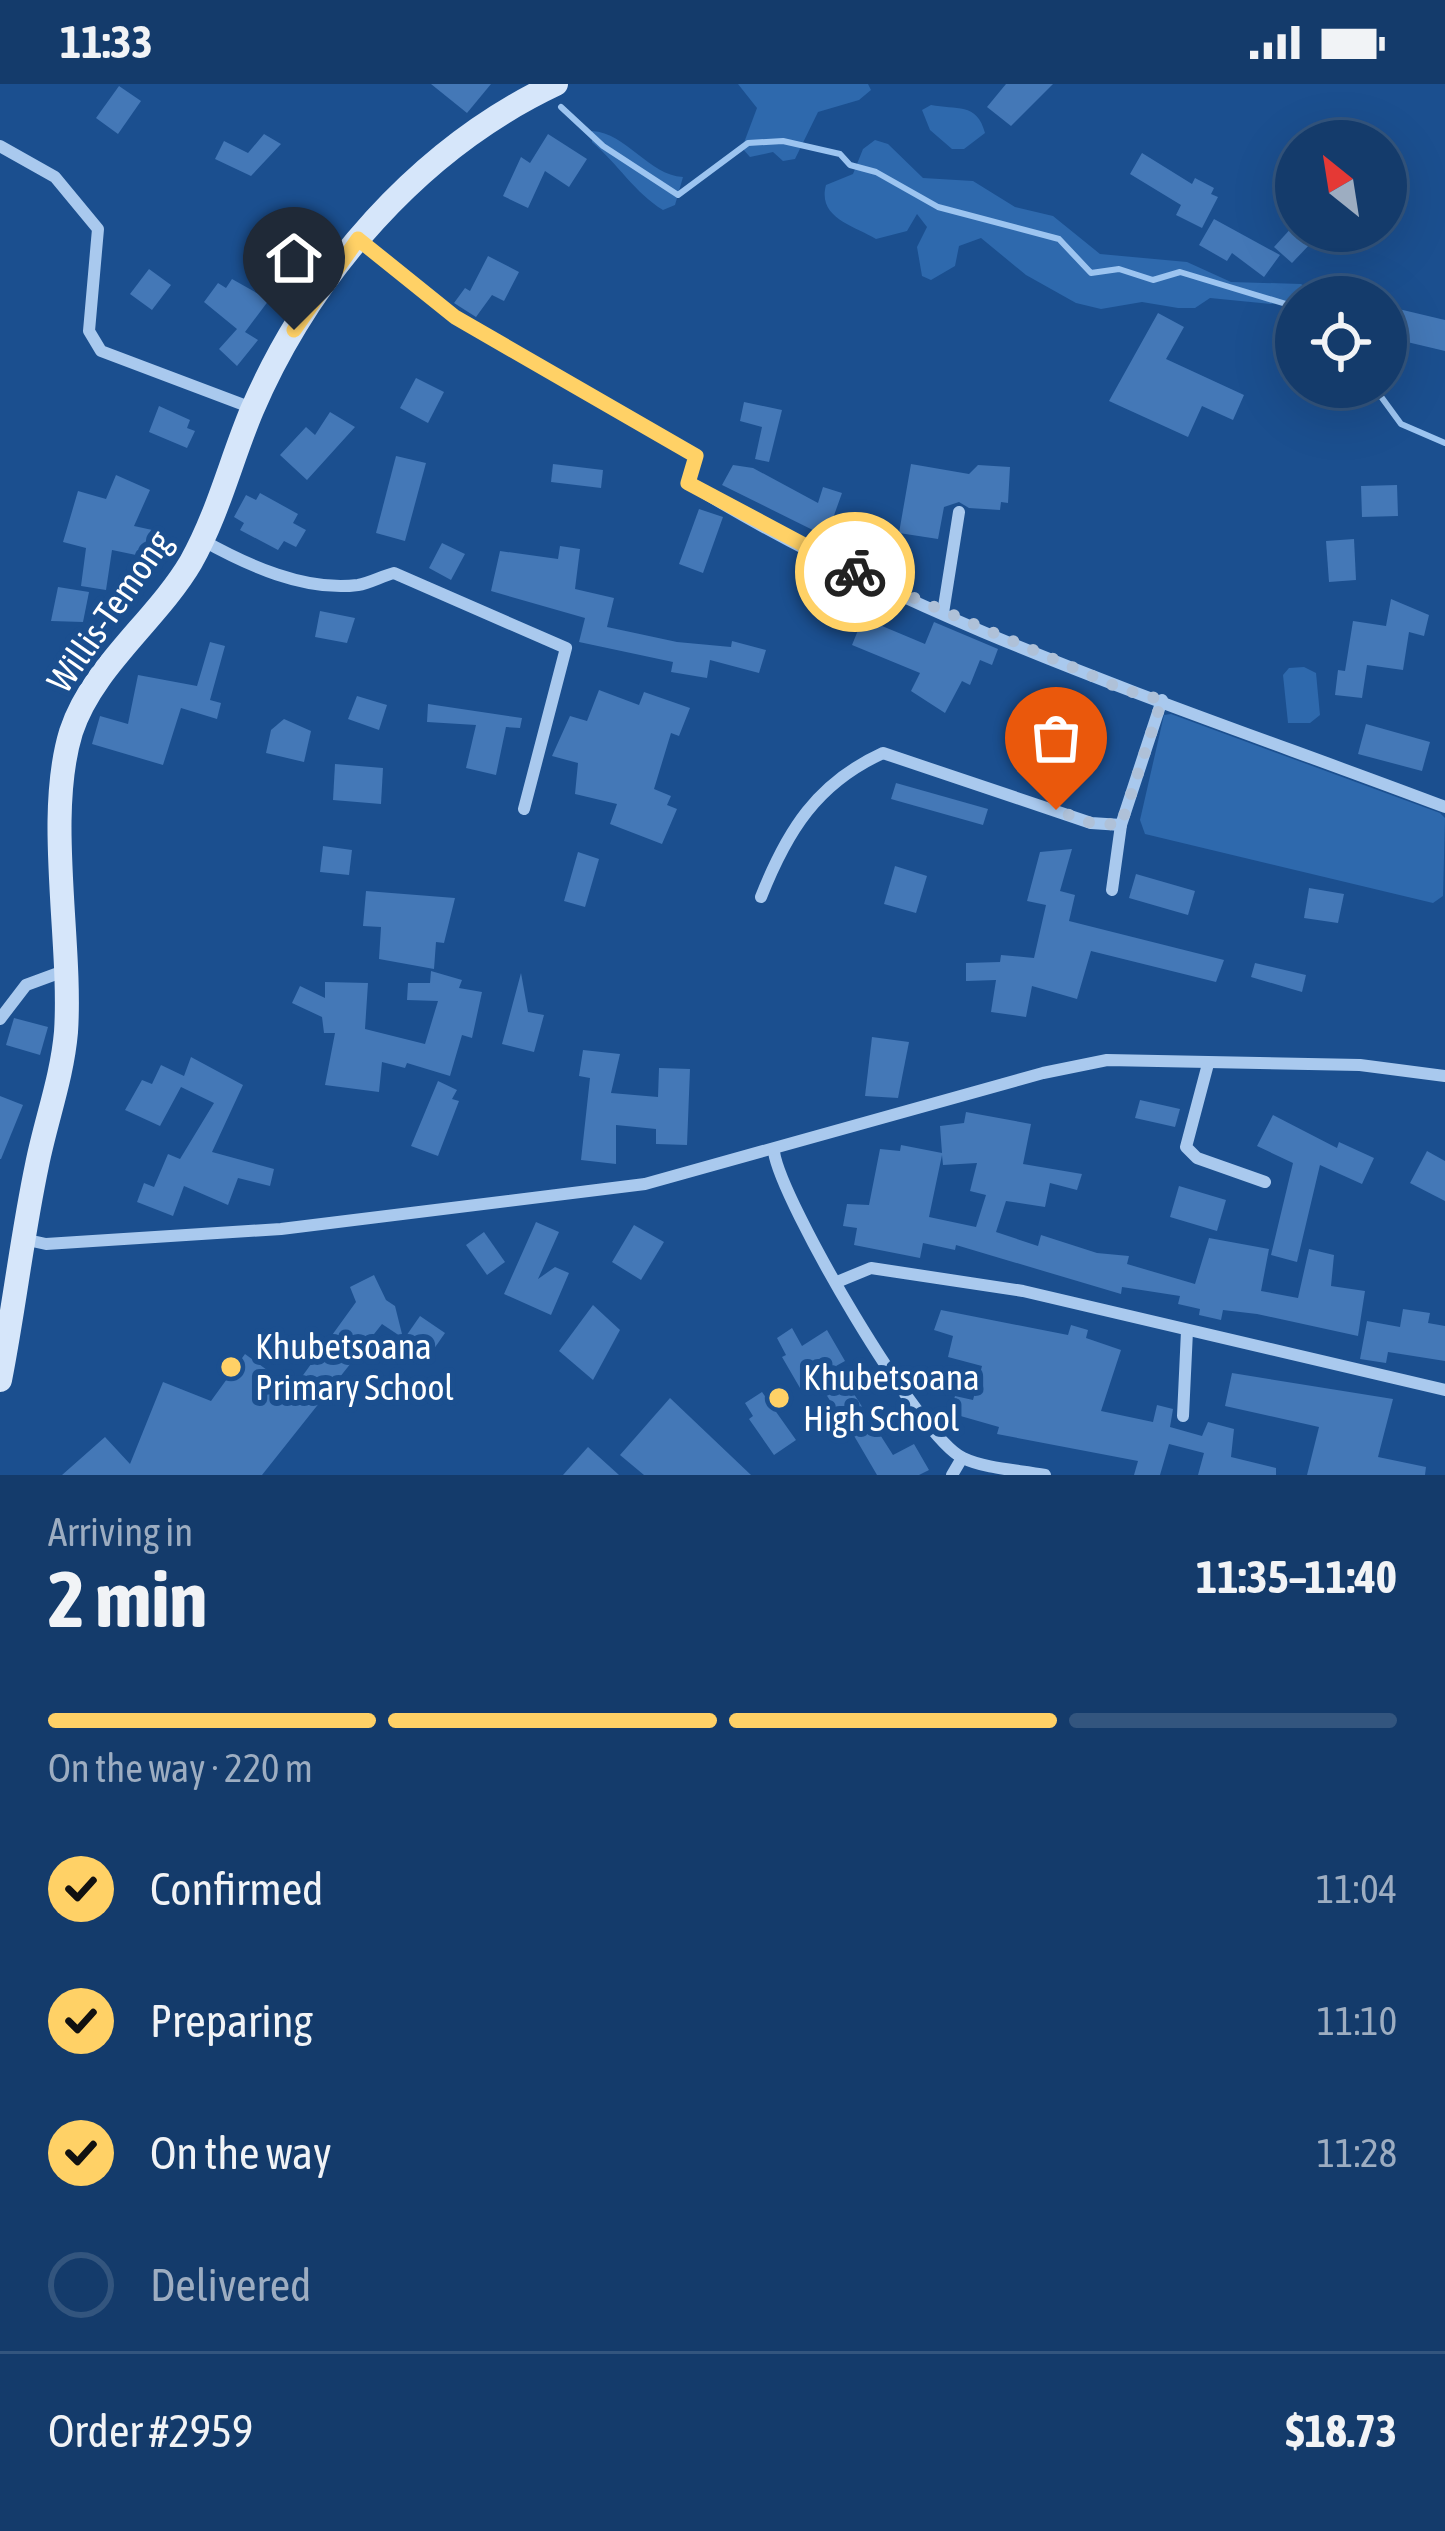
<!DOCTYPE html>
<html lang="en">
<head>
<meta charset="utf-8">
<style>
	:root { --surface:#143b6b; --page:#214673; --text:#f1f3f6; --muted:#9dadc1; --line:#33557e; --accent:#ffd166 }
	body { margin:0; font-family:"Asap Condensed",sans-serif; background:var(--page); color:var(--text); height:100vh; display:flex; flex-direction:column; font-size:45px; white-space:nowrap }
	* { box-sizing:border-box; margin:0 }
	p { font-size:39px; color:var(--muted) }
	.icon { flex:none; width:66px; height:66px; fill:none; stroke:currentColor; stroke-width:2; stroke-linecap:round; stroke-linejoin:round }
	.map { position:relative; height:1391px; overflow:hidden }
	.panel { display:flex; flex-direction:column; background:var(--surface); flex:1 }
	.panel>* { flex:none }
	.needle { width:78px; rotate:330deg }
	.tools { position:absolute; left:1275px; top:36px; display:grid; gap:24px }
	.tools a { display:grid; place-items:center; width:132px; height:132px; border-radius:50%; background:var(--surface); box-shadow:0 12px 48px #0002,0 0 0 3px var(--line); font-size:60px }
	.pin { position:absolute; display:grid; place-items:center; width:102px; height:102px; color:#fff; margin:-123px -51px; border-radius:50% 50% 50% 0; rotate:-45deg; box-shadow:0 0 12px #0007 }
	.pin .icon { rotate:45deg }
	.courier { position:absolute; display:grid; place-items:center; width:120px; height:120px; margin:-60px; border:9px solid #ffd166; border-radius:50%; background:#fff; color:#222; box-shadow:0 3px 15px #0007 }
	.summary em { font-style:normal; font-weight:700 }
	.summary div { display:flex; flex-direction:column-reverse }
	.summary { display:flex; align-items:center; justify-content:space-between; height:204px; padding:0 48px }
	h1 { font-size:78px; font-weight:700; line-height:90px }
	.bar { display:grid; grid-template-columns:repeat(4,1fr); gap:18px 12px; align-content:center; height:144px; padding:0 48px }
	.bar i { height:15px; border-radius:9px; background:var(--line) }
	.bar .current { background:var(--accent) }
	.bar p { grid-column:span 4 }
	.line { display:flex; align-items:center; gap:30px; padding:0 48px; border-top:3px solid var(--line) }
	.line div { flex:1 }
	ol { padding:0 48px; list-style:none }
	li { display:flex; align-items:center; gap:36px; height:132px }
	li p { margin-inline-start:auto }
	li .icon { padding:12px; border-radius:50%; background:var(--accent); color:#111; stroke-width:4 }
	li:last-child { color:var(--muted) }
	li i { width:66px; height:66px; border:6px solid var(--line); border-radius:50% }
	.status { display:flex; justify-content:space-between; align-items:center; height:84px; padding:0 60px; background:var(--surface); direction:ltr }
	.status svg { height:33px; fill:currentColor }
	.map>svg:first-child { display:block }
</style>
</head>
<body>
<div class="status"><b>11:33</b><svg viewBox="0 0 49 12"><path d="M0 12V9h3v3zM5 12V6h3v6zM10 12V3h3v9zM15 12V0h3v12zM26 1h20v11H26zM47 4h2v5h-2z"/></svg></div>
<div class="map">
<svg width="1445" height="1391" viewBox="0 0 1445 1391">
	<rect width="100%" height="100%" fill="#1b4f8f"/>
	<g fill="#2e69ad">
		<path d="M738,0H868L871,6L859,16L818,28L795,75L783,77L773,68L750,73L742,64L757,24Z"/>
		<path d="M931,21C956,26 977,18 985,49L964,65H952L930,46L922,26Z"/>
		<path d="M592,47C627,49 648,91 683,93L675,121L663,126C635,109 618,80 592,58Z"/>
		<path d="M875,56L888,60L923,94L973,97L1015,123L1053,132L1100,170L1187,178L1231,198L1301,200L1321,213L1271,220L1210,214L1195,224H1178L1142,218L1101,225L1076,219L1026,191L981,154L959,162L955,182L931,196L922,192L917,163L927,143L917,130L907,147L876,155C854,142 817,134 826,101L853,90L863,65Z"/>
		<path d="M1304,583L1316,589L1320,631L1310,639H1288L1283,591L1289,584Z"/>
		<path d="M1171,630L1440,729L1445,734L1443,812L1433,819L1145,750L1140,736L1164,631Z"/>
	</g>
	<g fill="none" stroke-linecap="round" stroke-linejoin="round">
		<g stroke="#9cc4f0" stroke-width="6">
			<path d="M561,23L603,62L678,111L748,59L783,57L840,70L850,81L876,88L938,123L1059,155L1091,189L1119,185L1153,196L1180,188L1296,223"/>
			<path d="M1374,303L1401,340L1445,359"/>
		</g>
	</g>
	<g fill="#4478b7" fill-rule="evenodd">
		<path d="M431,0H491L467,29Z"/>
		<path d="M1006,0H1053L1011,42L987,23Z"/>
		<path d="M119,2L141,17L118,50L96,34Z"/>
		<path d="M264,50L281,60L251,92L215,75L224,57L248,69Z"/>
		<path d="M548,50L587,75L569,103L545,87L528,124L503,112L521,73L530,79Z"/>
		<path d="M1142,69L1192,100L1195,94L1214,104L1211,110L1218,113L1202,144L1176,131L1181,121L1130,90Z"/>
		<path d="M1214,135L1280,171L1264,193L1232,169L1227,177L1199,161Z"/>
		<path d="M1294,141L1313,157L1292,179L1274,163Z"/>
		<path d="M488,172L519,188L504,217L492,211L476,233L454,219L465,204L470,207Z"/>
		<path d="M149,185L171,201L152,226L130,210Z"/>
		<path d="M232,195L269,216L245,248L258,256L237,282L219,265L237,245L204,218L218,199L226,204Z"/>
		<path d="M1386,222L1445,236V267L1386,253Z"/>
		<path d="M1158,229L1184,243L1166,275L1244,311L1233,336L1202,322L1188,353L1109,317Z"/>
		<path d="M416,294L444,308L428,339L400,324Z"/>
		<path d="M744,318L782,326L769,378L755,375L762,343L740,337Z"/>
		<path d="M159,322L190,336L187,344L195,347L187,364L149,348Z"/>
		<path d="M330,328L355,343L307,396L280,371L306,343L315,351Z"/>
		<path d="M396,372L426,379L405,457L376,449Z"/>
		<path d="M553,380L603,386L601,404L551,398Z"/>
		<path d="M911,380L969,390L978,381L1010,383L1008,419L1001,418L1000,426L969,424L959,418L944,423L938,455L899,449Z"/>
		<path d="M733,381L753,384L818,419L823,403L842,409L832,437L882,457L873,482L832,466L835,457L722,401Z"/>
		<path d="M116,391L150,406L134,442L166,449L160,476L112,466L106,506L81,502L86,464L63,458L78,407L106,415Z"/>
		<path d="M1397,401L1398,432L1362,433L1361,402Z"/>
		<path d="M260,409L298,430L293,439L306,446L296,463L284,457L278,466L240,446L244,439L234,433L246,411L256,416Z"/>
		<path d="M699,425L723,433L703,489L679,480Z"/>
		<path d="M1354,455L1356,496L1329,498L1326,457Z"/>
		<path d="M442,459L465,470L451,496L429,484Z"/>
		<path d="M560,462L580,465L575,505L614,514L607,543L677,558L731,563L732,557L766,566L759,589L710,576L707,594L671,588L673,578L579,558L585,534L491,507L500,467L558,475Z"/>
		<path d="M58,503L89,508L83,538L51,537Z"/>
		<path d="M1391,515L1429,531L1424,552L1409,548L1403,586L1367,581L1362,614L1335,611L1338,586L1345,587L1353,537L1386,542Z"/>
		<path d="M320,527L355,534L347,559L315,553Z"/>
		<path d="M863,534L925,560L934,538L998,565L992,581L980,576L970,601L962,597L945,629L911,607L920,589L852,561Z"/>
		<path d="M210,558L225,562L210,616L221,619L217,635L181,624L163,681L92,660L100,632L128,640L138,591L197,602Z"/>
		<path d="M599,606L639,621L644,608L690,624L679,652L671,649L654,705L671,712L667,721L677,725L662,760L610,740L617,720L575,710L578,679L552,672L570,632L587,637Z"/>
		<path d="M357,612L387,621L379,646L348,635Z"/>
		<path d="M428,620L522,634L520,644L506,643L496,691L466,684L476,641L427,638Z"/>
		<path d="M284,635L311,647L304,678L266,669L271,646Z"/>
		<path d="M1366,640L1430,658L1422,687L1358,670Z"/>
		<path d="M335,680L383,684L381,720L333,716Z"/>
		<path d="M896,699L988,725L983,741L891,715Z"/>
		<path d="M323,762L352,766L349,791L320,788Z"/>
		<path d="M1072,765L1060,807L1075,811L1069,837L1224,876L1216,898L1091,867L1077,915L1032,902L1026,933L991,928L996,896L966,897V879L1000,878L1001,871L1034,874L1046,821L1027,817L1040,768Z"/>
		<path d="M578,768L599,775L585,823L564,817Z"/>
		<path d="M895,782L927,792L916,829L884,820Z"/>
		<path d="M1136,790L1195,807L1188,831L1129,814Z"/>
		<path d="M1309,804L1344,810L1338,839L1304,834Z"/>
		<path d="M366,807L455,814L444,859L436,858L434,885L379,875L381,843L363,842Z"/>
		<path d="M1255,879L1306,891L1302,908L1251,893Z"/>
		<path d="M431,887L462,896L459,904L482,908L472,954L462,951L450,992L407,979L405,984L382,978L379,1008L325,1001L335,949H324L322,933L292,919L300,902L325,914V898L368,899L365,945L425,960L438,917L407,916L408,899H430Z"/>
		<path d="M521,889L528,928L544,931L534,968L502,960Z"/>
		<path d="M14,934L48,943L40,971L6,961Z"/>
		<path d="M872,953L909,958L898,1014L865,1012Z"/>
		<path d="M583,966L620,970L611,1009L658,1013L659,984L690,985L687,1061L656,1060V1045L616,1041V1080L581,1076L590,994L579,992Z"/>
		<path d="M191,973L243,1001L212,1068L274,1085L270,1102L238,1094L228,1121L184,1102L173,1132L137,1118L144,1099L154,1103L168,1070L180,1075L214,1019L181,1003L160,1042L125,1026L142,996L152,1000L161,981L184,992Z"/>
		<path d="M438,997L457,1006L452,1015L459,1017L438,1072L411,1062Z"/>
		<path d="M0,1012L23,1021L1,1075H0Z"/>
		<path d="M1140,1016L1180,1025L1175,1043L1135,1034Z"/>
		<path d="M966,1028L1031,1040L1023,1080L1082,1090L1077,1106L1050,1099L1045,1123L1006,1117L996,1148L1038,1162L1041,1151L1097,1169L1129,1172L1127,1180L1195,1200L1209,1154L1269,1165L1261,1207L1298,1214L1309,1165L1334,1171L1331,1202L1365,1207L1358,1252L1257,1230L1223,1226L1221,1236L1199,1231L1200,1225L1178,1220L1180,1212L1122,1203L1121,1210L956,1161L955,1166L923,1159L920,1174L854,1161L857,1144L843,1142L847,1120L869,1121L880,1065L900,1067L901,1061L942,1069L940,1042L964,1039ZM942,1071L943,1081L977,1079L970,1107L986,1111L976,1143L929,1133Z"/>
		<path d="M1273,1031L1337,1064L1339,1058L1374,1074L1362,1100L1320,1081L1297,1178L1271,1171L1293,1079L1257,1062Z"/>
		<path d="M1427,1067L1445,1077V1117L1410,1099Z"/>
		<path d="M1179,1102L1226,1116L1217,1147L1170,1133Z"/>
		<path d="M536,1138L559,1148L538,1195L555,1183L569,1189L551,1231L504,1210Z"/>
		<path d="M634,1141L664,1158L641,1196L612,1178Z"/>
		<path d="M484,1148L505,1178L487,1191L466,1161Z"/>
		<path d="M374,1191L386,1216L395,1222L403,1254L382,1240L262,1391H62L105,1353L130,1380L163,1298L211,1317L245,1270L293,1305L356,1218L350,1203Z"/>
		<path d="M593,1221L620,1246L593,1296L559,1267Z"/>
		<path d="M1403,1225L1430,1229L1428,1239L1445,1242V1277L1388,1268L1386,1279L1360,1275L1367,1237L1400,1243Z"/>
		<path d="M941,1226L1068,1251L1071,1241L1088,1246L1086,1254L1121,1266L1101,1327L1153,1338L1157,1321L1173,1325L1170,1343L1202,1352L1208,1338L1234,1345L1231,1373L1276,1384V1391H1198L1204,1369L1169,1360L1160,1391H1134L1138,1377L997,1350L999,1343L950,1329L955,1312L973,1316L982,1282L948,1273L953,1252L934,1246Z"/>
		<path d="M420,1232L445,1249L429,1272L404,1255Z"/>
		<path d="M792,1244L802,1262L827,1246L845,1277L836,1282L893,1371L914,1360L929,1386L919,1391H877L853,1350L842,1357L824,1329L834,1323L816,1294L800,1304L782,1273L786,1271L777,1254Z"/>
		<path d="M1232,1289L1393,1315L1378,1373L1426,1383L1425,1391H1307L1319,1343L1225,1322Z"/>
		<path d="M762,1308L796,1356L774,1371L749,1335L753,1332L745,1319Z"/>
		<path d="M670,1314L751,1391H644L620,1371Z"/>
		<path d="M588,1363L619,1391H563Z"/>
	</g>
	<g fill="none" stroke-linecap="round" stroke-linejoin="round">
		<g stroke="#a9c9ee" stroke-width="12">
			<path d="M0,62L55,93L98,145L89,247L101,267L252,324"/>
			<path d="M358,156L455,233L696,372L688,399C922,543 1189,626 1445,723"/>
			<path d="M202,456C247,481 305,508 358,501C370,499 382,492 394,489L566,564L524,725"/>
			<path d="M943,529L959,428"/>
			<path d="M1112,806L1121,741L1162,616"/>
			<path d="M761,813C787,747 817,699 883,669L1091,739L1121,741"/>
			<path d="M0,935L26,901L64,887"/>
			<path d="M1208,980L1186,1063L1197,1074L1265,1098"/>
			<path d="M774,1068C781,1117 919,1354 963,1374C986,1385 1019,1386 1045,1391"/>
			<path d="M23,1155L46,1160L281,1145L645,1100L1043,989L1107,976L1360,981L1445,992"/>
			<path d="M837,1198L871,1184L1023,1207L1445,1306"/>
			<path d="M1183,1332L1187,1247"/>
			<path d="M952,1391L962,1374"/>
		</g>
		<path stroke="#d6e6fa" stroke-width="24" d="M0,1296C14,1225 22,1152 37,1081C46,1036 62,994 66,948C72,858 45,733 71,648C92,583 157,536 191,478C218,430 231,376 252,326C311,189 420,64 556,0"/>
	</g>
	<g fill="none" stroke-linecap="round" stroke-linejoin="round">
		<path stroke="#afc1d8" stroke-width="12" stroke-dasharray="0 21.6" d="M855,488L1122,605L1162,616L1121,741L1091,739L1056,726"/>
		<path stroke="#ffd166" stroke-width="15" d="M294,246L358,155L455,233L696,372L688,399L855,488"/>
	</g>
	<g fill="#ffd166" stroke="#1b4f8f" stroke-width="4.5">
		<circle cx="231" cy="1283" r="12"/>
		<circle cx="779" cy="1314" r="12"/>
	</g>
	<g text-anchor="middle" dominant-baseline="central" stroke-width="12" stroke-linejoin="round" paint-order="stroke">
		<g font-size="36" fill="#fff" stroke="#1b4f8f">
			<text transform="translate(109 527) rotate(-55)">Willis-Temong</text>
		</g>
		<g font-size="36" fill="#fff" stroke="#1b4f8f" text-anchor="start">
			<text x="255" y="1262">Khubetsoana<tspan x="255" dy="41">Primary School</tspan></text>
			<text x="803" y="1293">Khubetsoana<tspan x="803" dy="41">High School</tspan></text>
		</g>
	</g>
</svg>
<div class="tools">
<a><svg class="needle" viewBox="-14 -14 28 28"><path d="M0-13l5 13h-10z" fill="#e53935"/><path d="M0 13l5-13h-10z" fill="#9dadc1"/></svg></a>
<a><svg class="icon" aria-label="locate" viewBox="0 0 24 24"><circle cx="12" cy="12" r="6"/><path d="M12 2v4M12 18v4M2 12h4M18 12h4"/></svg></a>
</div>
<div class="pin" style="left:1056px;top:726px;background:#ea580c"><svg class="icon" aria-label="bag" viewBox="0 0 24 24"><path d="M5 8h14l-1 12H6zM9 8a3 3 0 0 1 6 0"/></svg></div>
<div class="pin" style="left:294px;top:246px;background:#1f2937"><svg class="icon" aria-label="home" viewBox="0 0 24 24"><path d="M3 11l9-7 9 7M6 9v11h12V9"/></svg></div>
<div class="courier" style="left:855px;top:488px"><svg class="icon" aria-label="bike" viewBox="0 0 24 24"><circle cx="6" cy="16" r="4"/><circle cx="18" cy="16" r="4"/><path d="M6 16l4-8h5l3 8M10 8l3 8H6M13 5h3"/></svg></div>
</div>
<section class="panel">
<div class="summary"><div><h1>2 min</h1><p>Arriving in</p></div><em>11:35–11:40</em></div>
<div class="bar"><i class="current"></i><i class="current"></i><i class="current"></i><i></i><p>On the way · 220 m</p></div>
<ol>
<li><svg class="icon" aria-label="check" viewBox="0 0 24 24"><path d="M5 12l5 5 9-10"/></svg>Confirmed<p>11:04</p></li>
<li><svg class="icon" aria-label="check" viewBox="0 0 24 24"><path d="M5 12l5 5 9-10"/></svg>Preparing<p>11:10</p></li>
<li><svg class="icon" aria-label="check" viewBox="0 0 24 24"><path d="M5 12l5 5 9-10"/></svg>On the way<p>11:28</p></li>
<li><i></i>Delivered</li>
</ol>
<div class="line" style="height:156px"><div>Order #2959</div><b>$18.73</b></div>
</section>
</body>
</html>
